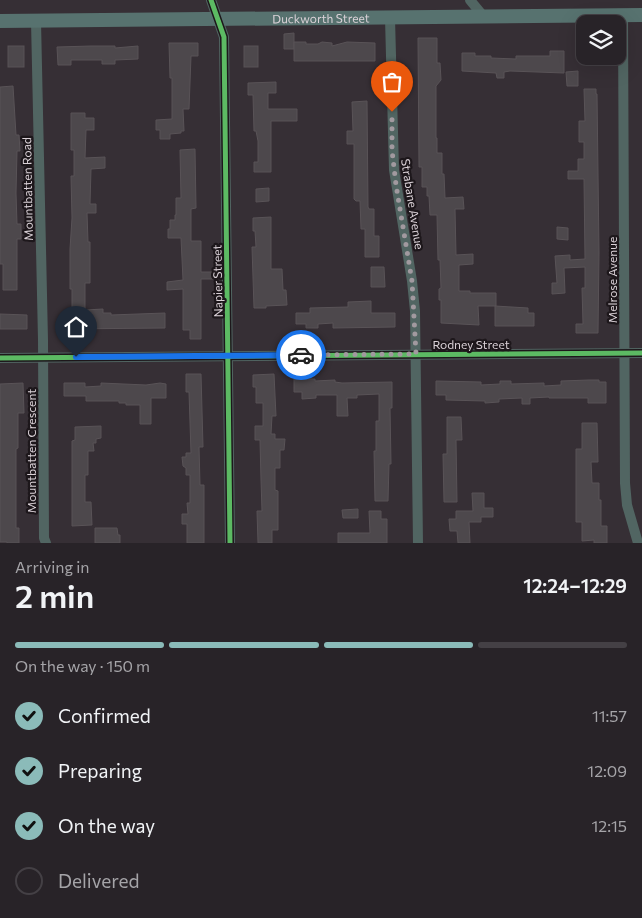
<!DOCTYPE html>
<html lang="en">
<head>
<meta charset="utf-8">
<style>
	:root { --surface:#282328; --page:#302b30; --text:#f1f3f6; --muted:#a5a4a8; --line:#444045; --accent:#8bbbb9 }
	body { margin:0; font-family:Commissioner,sans-serif; background:var(--page); color:var(--text); height:100vh; display:flex; flex-direction:column; font-size:19px; white-space:nowrap }
	* { box-sizing:border-box; margin:0 }
	p { font-size:16px; color:var(--muted) }
	.icon { flex:none; width:28px; height:28px; fill:none; stroke:currentColor; stroke-width:2; stroke-linecap:round; stroke-linejoin:round }
	.map { position:relative; height:543px; overflow:hidden }
	.details { display:flex; flex-direction:column; background:var(--surface); flex:1 }
	.details>* { flex:none }
	.tools { position:absolute; left:576px; top:15px; display:grid; gap:10px }
	.tools a { display:grid; place-items:center; width:50px; height:50px; border-radius:10px; background:var(--surface); box-shadow:0 5px 20px #0002,0 0 0 1px var(--line); font-size:25px }
	.pin { position:absolute; display:grid; place-items:center; width:42px; height:42px; color:#fff; margin:-51px -21px; border-radius:50% 50% 50% 0; rotate:-45deg; box-shadow:0 0 5px #0007 }
	.pin .icon { rotate:45deg }
	.courier { position:absolute; display:grid; place-items:center; width:50px; height:50px; margin:-25px; border:4px solid #1a73e8; border-radius:50%; background:#fff; color:#222; box-shadow:0 1px 6px #0007 }
	.headline em { font-style:normal; font-weight:600 }
	.headline div { display:flex; flex-direction:column-reverse }
	.headline { display:flex; align-items:center; justify-content:space-between; height:85px; padding:0 15px }
	h1 { font-size:32px; font-weight:600; line-height:38px }
	.bar { display:grid; grid-template-columns:repeat(4,1fr); gap:8px 5px; align-content:center; height:60px; padding:0 15px }
	.bar i { height:6px; border-radius:4px; background:var(--line) }
	.bar .current { background:var(--accent) }
	.bar p { grid-column:span 4 }
	ol { padding:0 15px; list-style:none }
	li { display:flex; align-items:center; gap:15px; height:55px }
	li p { margin-inline-start:auto }
	li .icon { padding:5px; border-radius:50%; background:var(--accent); color:#111; stroke-width:4 }
	li:last-child { color:var(--muted) }
	li i { width:28px; height:28px; border:2px solid var(--line); border-radius:50% }
	.map>svg:first-child { display:block }
</style>
</head>
<body>
<div class="map">
<svg width="642" height="543" viewBox="0 0 642 543">
	<rect width="100%" height="100%" fill="#362f35"/>
	<g fill="#4d484c" stroke="#595357">
		<path d="M294,33V49H284V34Z"/>
		<path d="M418,38H437V63H440L441,80L436,86V138H437V153H442V174H444L445,198L463,197L464,209H455L456,255L473,254V264L459,265V291H470V293H496V306H478L479,325L441,323V300H439V289L441,288L440,260H438L437,215H430L429,196H427V187H422V167H419Z"/>
		<path d="M294,42H306V44H318L322,42L332,43V46L347,42L375,43V61H294Z"/>
		<path d="M169,43H198V56H191L189,109H183L184,131H181V133L170,134V139H160V130H156V120L172,119V78H170Z"/>
		<rect x="8" y="46" width="16" height="21"/>
		<path d="M91,46H115V48L138,46V59L115,60V64H102V60H71V65H58L57,47Z"/>
		<rect x="244" y="46" width="14" height="21"/>
		<path d="M550,51H564V73L510,71L504,72V78H497L496,73L462,71V53H475V56H491V58L516,59V56H550Z"/>
		<path d="M578,71V86H567L566,72Z"/>
		<path d="M276,82V93H268V109H297V121H271V172H254V162H258V141L256,131H254L253,95H248V83Z"/>
		<path d="M13,86L16,135H19L20,151H17L16,193L17,224H21V239H17V290H3V264H0V87Z"/>
		<path d="M584,89H596V94H597L599,253L598,333H576V324H583L582,288H585V267L564,268L565,293L552,294V283H557L555,256L570,255V260L585,259L584,179H568V171H578V159H584V142H579V121H585Z"/>
		<path d="M367,101L368,207L369,209H374V236H379V257H365V229H361L360,201H356L354,199V144H347V131H353L352,102Z"/>
		<path d="M71,113H85V118H94V130H86L85,158L105,157V168L91,169L90,204H96V213H87L88,242H90V283H85V310L103,309V313H111V315L165,313V328L64,329V314H72V289H70V249L72,218L71,176H74V150H71Z"/>
		<path d="M195,149L196,208L191,209V241H201V272H217V279H201V339H190V330H183V289L167,290V282L183,280L181,238H168V229H170V220H175V215H176V198H181L180,150Z"/>
		<path d="M269,188V201L256,202V189Z"/>
		<path d="M271,217V269H282L283,290H286L287,305L266,306V308H254L252,247H256L255,231H253V218Z"/>
		<path d="M557,227L568,228V240L557,239Z"/>
		<path d="M371,267H384L385,287H371Z"/>
		<path d="M371,301V313H395V327L333,328V323L318,324V328H306V324H296V313H310V308L348,307V302Z"/>
		<path d="M495,306L528,308V313H534V326H495Z"/>
		<path d="M0,314L27,315V329H0Z"/>
		<path d="M186,374H201L203,447H199L200,485H204V543H187V524H182V514H188L187,503H190V475H186V468L183,466L182,457H186V453H191L189,392H186Z"/>
		<path d="M274,374L276,416H272L271,434H275V439H285L284,450H280V468H275V490L278,491V530H272V543H258L257,511H262L261,480L260,440H255V426H263V403H256V387H253V375Z"/>
		<path d="M294,379H315V381L335,380V382L342,383L392,382V408H390L391,464H389L388,501H375L374,451H376V421H379V394L357,395V398H347L348,416H337V395H316V398L302,399V392H294Z"/>
		<path d="M589,380H599V382H606V403H588V398H549V397L530,398V404H522V398L499,399V402L485,403V401L446,400V395H436V381L481,382V385L500,384V381H511V384L544,383V386L561,385V381Z"/>
		<path d="M23,383L24,413H18V448L16,449V528H19V543H7V542H0V384Z"/>
		<path d="M64,383H85V387L101,386V383L146,385L160,383L166,384V398H151V424H140V405H126V403H119V401H86V396H64Z"/>
		<path d="M447,417H461L462,440H456L457,502H444L443,454H447Z"/>
		<path d="M582,423H597L598,462H591L592,483H599V500H601V526H607V543H594V540L582,541V522H576V449H582Z"/>
		<path d="M101,426V438L96,439V443H93L94,451H88V475H85V502H91L92,525L72,526V441L75,440V427Z"/>
		<path d="M472,493H484V508H493V517H481V522H469L470,543H458L457,531H450L449,519H456V511H473Z"/>
		<path d="M358,509V518H343L342,510Z"/>
		<path d="M369,511H381V519H387V543H338V533H370Z"/>
		<path d="M95,528H117L118,535H120V543H95Z"/>
	</g>
	<g fill="none" stroke-linecap="round" stroke-linejoin="round">
		<g stroke="#516562" stroke-width="10">
			<path d="M211,0L224,37L230,543"/>
			<path d="M470,0L484,17"/>
			<path d="M623,16L625,483L627,505L638,543"/>
			<path d="M390,18L394,170L412,281L415,311L418,543"/>
			<path d="M36,21L43,340L44,538L46,543"/>
			<path d="M0,358L642,353"/>
		</g>
		<path stroke="#57726f" stroke-width="14" id="s1" d="M0,21L642,15"/>
		<g stroke="#1d171b" stroke-width="8">
			<g id="cycleway">
				<path d="M211,0L224,37L230,543"/>
				<path d="M0,358L642,353"/>
			</g>
		</g>
		<use href="#cycleway" stroke="#5cba63" stroke-width="5"/>
	</g>
	<g fill="none" stroke-linecap="round" stroke-linejoin="round">
		<path stroke="#a1999f" stroke-width="5" stroke-dasharray="0 9" d="M301,355L416,354L412,281L396,185L392,150V112"/>
		<path stroke="#1a73e8" stroke-width="6" d="M76,357L301,355"/>
	</g>
	<g text-anchor="middle" dominant-baseline="central" stroke-width="4.5" stroke-linejoin="round" paint-order="stroke">
		<g font-size="12" fill="#dbd2d8" stroke="#1d171b">
			<text stroke="none"><textPath href="#s1" startOffset="321">Duckworth Street</textPath></text>
			<text transform="translate(27 189) rotate(-91)">Mountbatten Road</text>
			<text transform="translate(413 204) rotate(81)">Strabane Avenue</text>
			<text transform="translate(612 280) rotate(-90)">Melrose Avenue</text>
			<text transform="translate(217 281) rotate(-91)">Napier Street</text>
			<text x="471" y="344">Rodney Street</text>
			<text transform="translate(31 451) rotate(-90)">Mountbatten Crescent</text>
		</g>
	</g>
</svg>
<div class="tools">
<a><svg class="icon" aria-label="layers" viewBox="0 0 24 24"><path d="M12 4l9 5-9 5-9-5zM3 14l9 5 9-5"/></svg></a>
</div>
<div class="pin" style="left:392px;top:112px;background:#ea580c"><svg class="icon" aria-label="bag" viewBox="0 0 24 24"><path d="M5 8h14l-1 12H6zM9 8a3 3 0 0 1 6 0"/></svg></div>
<div class="pin" style="left:76px;top:357px;background:#1f2937"><svg class="icon" aria-label="home" viewBox="0 0 24 24"><path d="M3 11l9-7 9 7M6 9v11h12V9"/></svg></div>
<div class="courier" style="left:301px;top:355px"><svg class="icon" aria-label="car" viewBox="0 0 24 24"><path d="M5 17H2v-5l4-1 3-4h7l3 4 3 1v5h-3M9 17h6M6 11h13"/><circle cx="7" cy="17" r="2"/><circle cx="17" cy="17" r="2"/></svg></div>
</div>
<section class="details">
<div class="headline"><div><h1>2 min</h1><p>Arriving in</p></div><em>12:24–12:29</em></div>
<div class="bar"><i class="current"></i><i class="current"></i><i class="current"></i><i></i><p>On the way · 150 m</p></div>
<ol>
<li><svg class="icon" aria-label="check" viewBox="0 0 24 24"><path d="M5 12l5 5 9-10"/></svg>Confirmed<p>11:57</p></li>
<li><svg class="icon" aria-label="check" viewBox="0 0 24 24"><path d="M5 12l5 5 9-10"/></svg>Preparing<p>12:09</p></li>
<li><svg class="icon" aria-label="check" viewBox="0 0 24 24"><path d="M5 12l5 5 9-10"/></svg>On the way<p>12:15</p></li>
<li><i></i>Delivered</li>
</ol>
</section>
</body>
</html>
